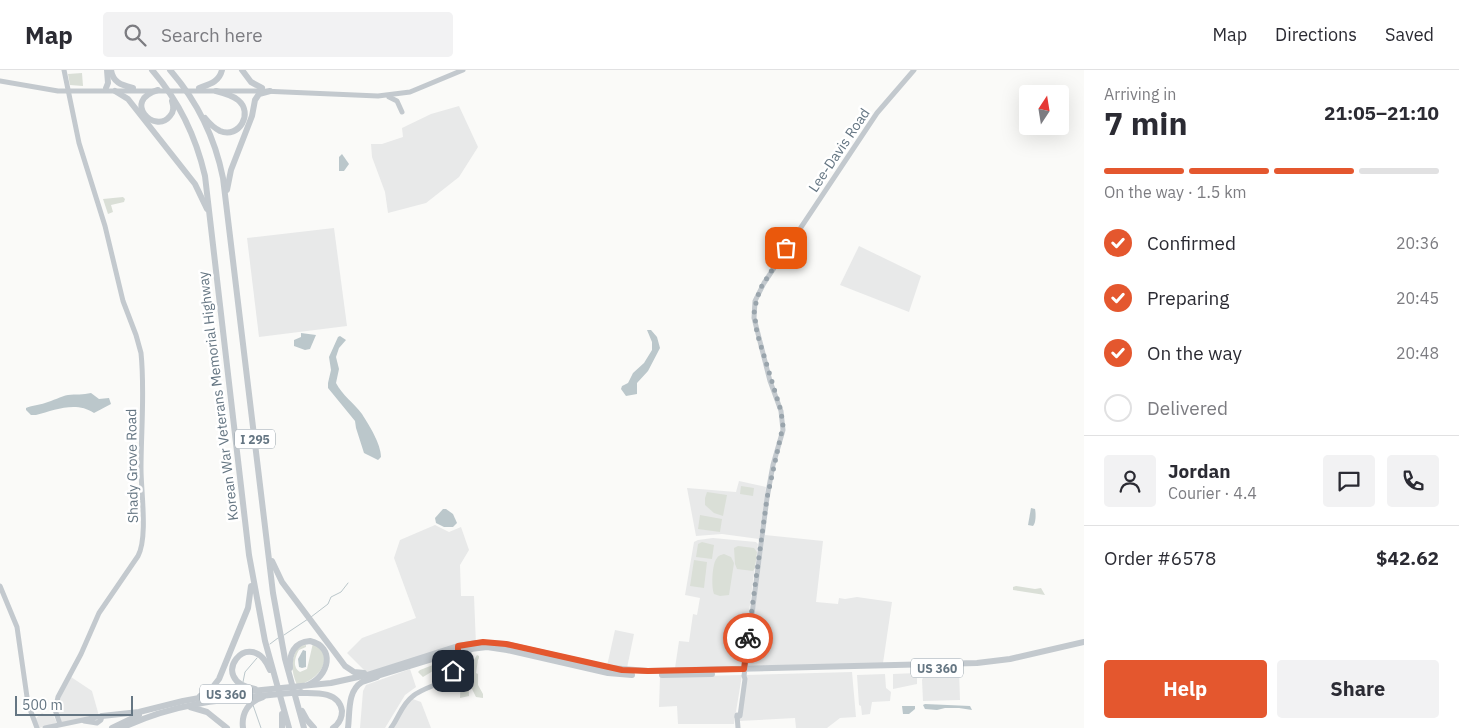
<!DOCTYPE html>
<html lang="en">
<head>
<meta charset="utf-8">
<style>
	:root { --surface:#fff; --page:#f2f2f3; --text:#2b2b33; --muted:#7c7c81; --line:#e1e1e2; --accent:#e4572e }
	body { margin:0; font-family:"IBM Plex Sans",sans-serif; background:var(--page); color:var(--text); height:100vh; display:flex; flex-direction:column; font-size:19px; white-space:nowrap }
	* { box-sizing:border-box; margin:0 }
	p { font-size:16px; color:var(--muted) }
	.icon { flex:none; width:28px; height:28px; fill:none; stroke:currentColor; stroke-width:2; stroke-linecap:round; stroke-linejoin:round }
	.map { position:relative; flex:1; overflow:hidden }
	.sheet { display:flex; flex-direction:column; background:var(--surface); width:375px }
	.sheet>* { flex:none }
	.needle { width:32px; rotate:12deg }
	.controls { position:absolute; left:1019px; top:15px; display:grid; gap:10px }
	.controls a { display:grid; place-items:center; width:50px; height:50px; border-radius:5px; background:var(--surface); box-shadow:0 5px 20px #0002; font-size:25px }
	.scale { position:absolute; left:15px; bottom:12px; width:118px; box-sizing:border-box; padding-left:5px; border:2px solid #657683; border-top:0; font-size:14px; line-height:18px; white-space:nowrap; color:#657683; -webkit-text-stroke:4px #fff; paint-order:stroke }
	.pin { position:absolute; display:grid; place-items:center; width:42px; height:42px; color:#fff; margin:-21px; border-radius:10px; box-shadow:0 2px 8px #0006 }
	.courier { position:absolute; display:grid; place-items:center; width:50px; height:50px; margin:-25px; border:4px solid #e4572e; border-radius:50%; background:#fff; color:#222; box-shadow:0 1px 6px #0007 }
	.headline em { font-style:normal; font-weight:700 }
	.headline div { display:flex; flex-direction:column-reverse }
	.headline { display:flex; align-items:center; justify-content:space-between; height:85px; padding:0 20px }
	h1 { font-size:32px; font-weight:700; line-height:38px }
	.bar { display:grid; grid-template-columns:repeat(4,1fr); gap:8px 5px; align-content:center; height:60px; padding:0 20px }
	.bar i { height:6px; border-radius:4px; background:var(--line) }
	.bar .selected { background:var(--accent) }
	.bar p { grid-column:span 4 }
	.line { display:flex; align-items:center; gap:12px; padding:0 20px; border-top:1px solid var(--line) }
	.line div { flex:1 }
	.round { display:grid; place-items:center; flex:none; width:52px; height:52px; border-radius:5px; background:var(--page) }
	ol { padding:0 20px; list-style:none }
	li { display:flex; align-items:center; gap:15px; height:55px }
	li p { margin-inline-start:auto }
	li .icon { padding:5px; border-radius:50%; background:var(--accent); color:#fff; stroke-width:4 }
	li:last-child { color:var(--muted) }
	li i { width:28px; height:28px; border:2px solid var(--line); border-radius:50% }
	.action { display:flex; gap:10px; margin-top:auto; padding:10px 20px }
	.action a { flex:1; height:58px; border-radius:5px; background:var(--accent); color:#fff; font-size:20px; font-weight:700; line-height:58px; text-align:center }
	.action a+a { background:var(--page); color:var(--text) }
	header { display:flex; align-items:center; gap:30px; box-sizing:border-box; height:70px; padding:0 25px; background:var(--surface); border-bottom:1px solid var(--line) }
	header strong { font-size:24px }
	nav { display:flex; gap:28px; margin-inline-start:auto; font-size:18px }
	.search { width:350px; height:45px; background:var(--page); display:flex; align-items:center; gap:12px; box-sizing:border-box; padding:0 18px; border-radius:5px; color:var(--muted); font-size:19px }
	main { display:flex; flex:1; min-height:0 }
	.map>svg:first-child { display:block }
</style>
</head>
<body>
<header>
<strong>Map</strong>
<div class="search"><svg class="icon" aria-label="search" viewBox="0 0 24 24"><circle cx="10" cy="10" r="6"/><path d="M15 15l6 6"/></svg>Search here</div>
<nav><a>Map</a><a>Directions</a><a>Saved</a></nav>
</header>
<main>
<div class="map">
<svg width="1084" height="658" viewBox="0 0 1084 658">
	<rect width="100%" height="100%" fill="#fafaf8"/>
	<g fill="#e8e9e9">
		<path d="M459,36L478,77L459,107L426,133L388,143L385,122L372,87L371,74H382L403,67L402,58L431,44Z"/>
		<path d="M334,158L347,256L259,267L247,168Z"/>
		<path d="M859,176L921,206L909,242L840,215Z"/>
		<path d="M739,411L766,417L759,469L722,464L696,466L687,418L736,422Z"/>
		<path d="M435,455L449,462L461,457L469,480L460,495L461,526H474L476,575L370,606L347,583L362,568L416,548L394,488L400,470Z"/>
		<path d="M765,465L823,471L816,532L838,534L839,528L845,529L857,527L892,532L883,593L747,596Z"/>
		<path d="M713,468L756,472L758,474L742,595L740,597L675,598L679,571L689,572L693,544L697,545L700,528L685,525L694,472L698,470Z"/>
		<path d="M615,560L634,564L627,598L607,596Z"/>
		<path d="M410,599L416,617L405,625L385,658H360L363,621L366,615Z"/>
		<path d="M926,600H959L960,630L923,631L922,610Z"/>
		<path d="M852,602L856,647L840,648L827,658H796L795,648L739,651L746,605Z"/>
		<path d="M917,603V614L893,619V604Z"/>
		<path d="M885,604L886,618L891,622L890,631L872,632L870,644L862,645L861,636L859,635L857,605Z"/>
		<path d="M742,605L734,654H678L677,636L659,637L660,607Z"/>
		<path d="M71,607L92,621L99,646L61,653L56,639V633Z"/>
		<path d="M410,628L421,632L431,658H392Z"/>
		<path d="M42,643L47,646L53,645L57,653L39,658L35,649Z"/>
	</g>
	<g fill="#dadfd7">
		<path d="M82,3L83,16L70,15L68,4Z"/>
		<path d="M123,127L125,129L124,132L111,135L113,142L108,144L103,129Z"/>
		<path d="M741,416L754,418L753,426L740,424Z"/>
		<path d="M707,422L727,425L723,446L714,443L705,435V428Z"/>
		<path d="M700,445L722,449L720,462L698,459Z"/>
		<path d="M702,472L714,475L712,489L696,487L698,474Z"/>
		<path d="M738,476L754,478L757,482L755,498L753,501L737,499L735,494L734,478Z"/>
		<path d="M724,484L731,487L734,493L729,525L720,526L714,524C711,517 712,493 717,488C719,485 721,485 724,484Z"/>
		<path d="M694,490L707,492L704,518L690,516Z"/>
		<path d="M1016,516L1035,519L1041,518L1045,525L1013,520V517Z"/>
		<path d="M313,573C338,587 317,612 297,615C291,601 290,588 299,576L306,575V577L299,580C295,587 292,597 300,602L307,599Z"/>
		<path d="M477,585L479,586V588L478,590L476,603L478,604V615L483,624V628L476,627L471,617L474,616V590Z"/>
		<path d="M438,593L440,604L448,601V602L437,606L433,601L423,607L418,602L420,600Z"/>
		<path d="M463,596L468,597L469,626L460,628L461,607L459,604Z"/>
	</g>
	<g fill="#bbc7cb">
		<path d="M342,84L349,94L344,101H339V87Z"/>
		<path d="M647,260H651L657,267L660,278L648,301L637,313V324L626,326L621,319L622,316L628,313L633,303L644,293L652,280V272Z"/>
		<path d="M301,263L316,265L310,279L305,280L294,276V270L301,267Z"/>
		<path d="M340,266L346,270L339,278L336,287L339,299L336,313C342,325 354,333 362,344C369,355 381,374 381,387L378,390L364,383L356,358L355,351L328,318V313L331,300L329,287L338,267Z"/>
		<path d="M91,323L99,329L109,328L111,334L94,343C76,331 55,340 36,345H31L26,340V338C33,335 39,335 45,333C53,331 61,326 68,325C76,324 83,325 91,323Z"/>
		<path d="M1031,438L1035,439C1036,444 1036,453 1033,456L1028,455Z"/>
		<path d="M443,439H446L453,444L457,453L453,457H444L436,453L435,448Z"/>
		<path d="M303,580L306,581V597L302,598L299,597L298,589Z"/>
		<path d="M925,634L970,636L972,640L959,638H945L937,640L925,639L923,635Z"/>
		<path d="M902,636H915V639L909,644H903Z"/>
	</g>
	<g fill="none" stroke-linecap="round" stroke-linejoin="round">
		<g stroke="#bbc7cb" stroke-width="1">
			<path d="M311,547L328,534L331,527L341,522L348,513"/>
			<path d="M284,565L308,549"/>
			<path d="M270,574L278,568"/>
			<path d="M243,612L245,602L257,588"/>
			<path d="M253,635L261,658"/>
		</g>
		<g stroke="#c3c9ce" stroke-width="5">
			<path d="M0,11L58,21H262L378,26L410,22L463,0"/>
			<path d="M389,27L397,31L402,42"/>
			<path d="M0,516L17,557L28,634L37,658"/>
			<path d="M737,645L738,658"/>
			<path d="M737,647L740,646L745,609L744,606L767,428L773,395L783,360L781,341L770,311L754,248L755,231L764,213L877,43L914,0"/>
			<path d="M84,651L97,653L101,650L102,646"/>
			<path d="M60,654L55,640L58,627L81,584L99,543L138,486C148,467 141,422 141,399C141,361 145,321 141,283L136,265L123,231L105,156L79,73L64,0"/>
			<path d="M45,658L102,646"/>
			<path d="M391,658C399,647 402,634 413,626C429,613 457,614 461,590"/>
		</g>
		<g stroke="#c3c9ce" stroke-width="6">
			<path d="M111,0C113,13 122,15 133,18"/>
			<path d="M152,0C179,31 196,67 205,106L249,485L265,571L289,658"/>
			<path d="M170,0C197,31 215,68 223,108L273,523L285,589L304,658"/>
			<path d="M242,0L251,12L262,18"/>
			<path d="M106,18L108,13L107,0"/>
			<path d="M199,18C210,14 219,12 222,0"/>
			<path d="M158,20C121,31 155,65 170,46C174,42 174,37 172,31"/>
			<path d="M115,21L128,29L195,114L207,139"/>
			<path d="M205,48C209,53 214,58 220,61C239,69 254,43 238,30C232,25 224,23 216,21"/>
			<path d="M227,120L231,100L252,46L255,30L259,24L270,21"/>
			<path d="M272,491L282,512L345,596L354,602L364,603"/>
			<path d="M444,587H450L454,589L455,593L453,601"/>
			<path d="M460,594L465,584L471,579"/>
			<path d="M290,598C289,584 294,572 310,571C336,577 329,606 308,615"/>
			<path d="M662,605L712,604"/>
			<path d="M374,607L462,580L487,577L507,580L608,603L632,605"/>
			<path d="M255,619C205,611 250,553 270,600"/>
			<path d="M298,623C313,623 339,620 342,641C342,649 339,654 333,658"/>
			<path d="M200,626L212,618L219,609L248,538L251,516"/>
			<path d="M190,637L207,642L227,658"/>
			<path d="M302,641L307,650L314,658"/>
			<path d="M102,646L139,642L183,631L221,624L331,613L367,605L458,576L477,573L506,574L610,598L648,601L977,593L1010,589L1084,572"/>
			<path d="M112,658L139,645"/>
			<path d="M122,658C179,630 239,628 301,622"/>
			<path d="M243,658C241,643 249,631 263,627"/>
			<path d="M282,658V644"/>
			<path d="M348,658C350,643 347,621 362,612C366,610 372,609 377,607"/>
		</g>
	</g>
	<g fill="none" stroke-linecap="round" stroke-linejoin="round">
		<path stroke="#99a4ac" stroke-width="5" stroke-dasharray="0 9" d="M748,568L767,428L783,356L781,341L757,263L754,240L760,219L786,178"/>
		<path stroke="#e4572e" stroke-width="6" d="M453,601L458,590V576L483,572L506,574L622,600L648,601L744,599L748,568"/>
	</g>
	<g text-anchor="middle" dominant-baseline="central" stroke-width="5" stroke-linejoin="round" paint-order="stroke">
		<g fill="#fff" stroke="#939fa8" stroke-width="1">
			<rect x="235" y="359.5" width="40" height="19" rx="4"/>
			<rect x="911" y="588.5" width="52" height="19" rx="4"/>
			<rect x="200" y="614.5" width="52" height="19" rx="4"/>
		</g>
		<g font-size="12" font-weight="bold" fill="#657683">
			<text x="255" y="369">I 295</text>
			<text x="937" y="598">US 360</text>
			<text x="226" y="624">US 360</text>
		</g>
		<g font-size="14" fill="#657683" stroke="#fff">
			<text transform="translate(839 80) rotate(-56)">Lee-Davis Road</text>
			<text transform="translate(218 326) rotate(-97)">Korean War Veterans Memorial Highway</text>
			<text transform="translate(132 396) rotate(-91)">Shady Grove Road</text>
		</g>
	</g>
</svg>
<div class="controls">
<a><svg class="needle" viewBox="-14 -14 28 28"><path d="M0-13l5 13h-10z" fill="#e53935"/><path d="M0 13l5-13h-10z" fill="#7c7c81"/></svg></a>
</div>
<div class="scale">500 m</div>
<div class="pin" style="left:786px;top:178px;background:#ea580c"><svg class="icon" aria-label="bag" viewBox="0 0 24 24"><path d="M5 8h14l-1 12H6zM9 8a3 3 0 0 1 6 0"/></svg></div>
<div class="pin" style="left:453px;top:601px;background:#1f2937"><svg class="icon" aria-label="home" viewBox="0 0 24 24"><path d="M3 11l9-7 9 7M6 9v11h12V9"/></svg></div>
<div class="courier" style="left:748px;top:568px"><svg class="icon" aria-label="bike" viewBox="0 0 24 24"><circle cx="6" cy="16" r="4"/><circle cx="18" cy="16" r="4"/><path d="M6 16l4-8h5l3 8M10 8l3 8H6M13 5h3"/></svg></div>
</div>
<section class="sheet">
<div class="headline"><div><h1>7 min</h1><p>Arriving in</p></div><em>21:05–21:10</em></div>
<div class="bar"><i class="selected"></i><i class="selected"></i><i class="selected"></i><i></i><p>On the way · 1.5 km</p></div>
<ol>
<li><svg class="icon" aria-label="check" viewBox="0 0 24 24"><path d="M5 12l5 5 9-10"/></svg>Confirmed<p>20:36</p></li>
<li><svg class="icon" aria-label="check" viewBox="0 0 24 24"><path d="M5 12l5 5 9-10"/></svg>Preparing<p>20:45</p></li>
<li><svg class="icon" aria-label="check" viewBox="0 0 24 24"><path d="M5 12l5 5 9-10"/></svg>On the way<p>20:48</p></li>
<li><i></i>Delivered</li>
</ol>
<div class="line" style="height:90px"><a class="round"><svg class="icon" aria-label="person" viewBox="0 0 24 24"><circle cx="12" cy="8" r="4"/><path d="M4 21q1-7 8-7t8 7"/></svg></a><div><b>Jordan</b><p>Courier · 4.4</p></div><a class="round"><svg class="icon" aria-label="chat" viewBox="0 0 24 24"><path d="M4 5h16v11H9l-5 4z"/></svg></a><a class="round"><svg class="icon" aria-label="phone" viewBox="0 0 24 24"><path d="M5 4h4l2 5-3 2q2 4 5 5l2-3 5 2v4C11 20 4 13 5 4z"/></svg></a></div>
<div class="line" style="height:65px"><div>Order #6578</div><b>$42.62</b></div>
<div class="action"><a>Help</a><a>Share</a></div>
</section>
</main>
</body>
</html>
